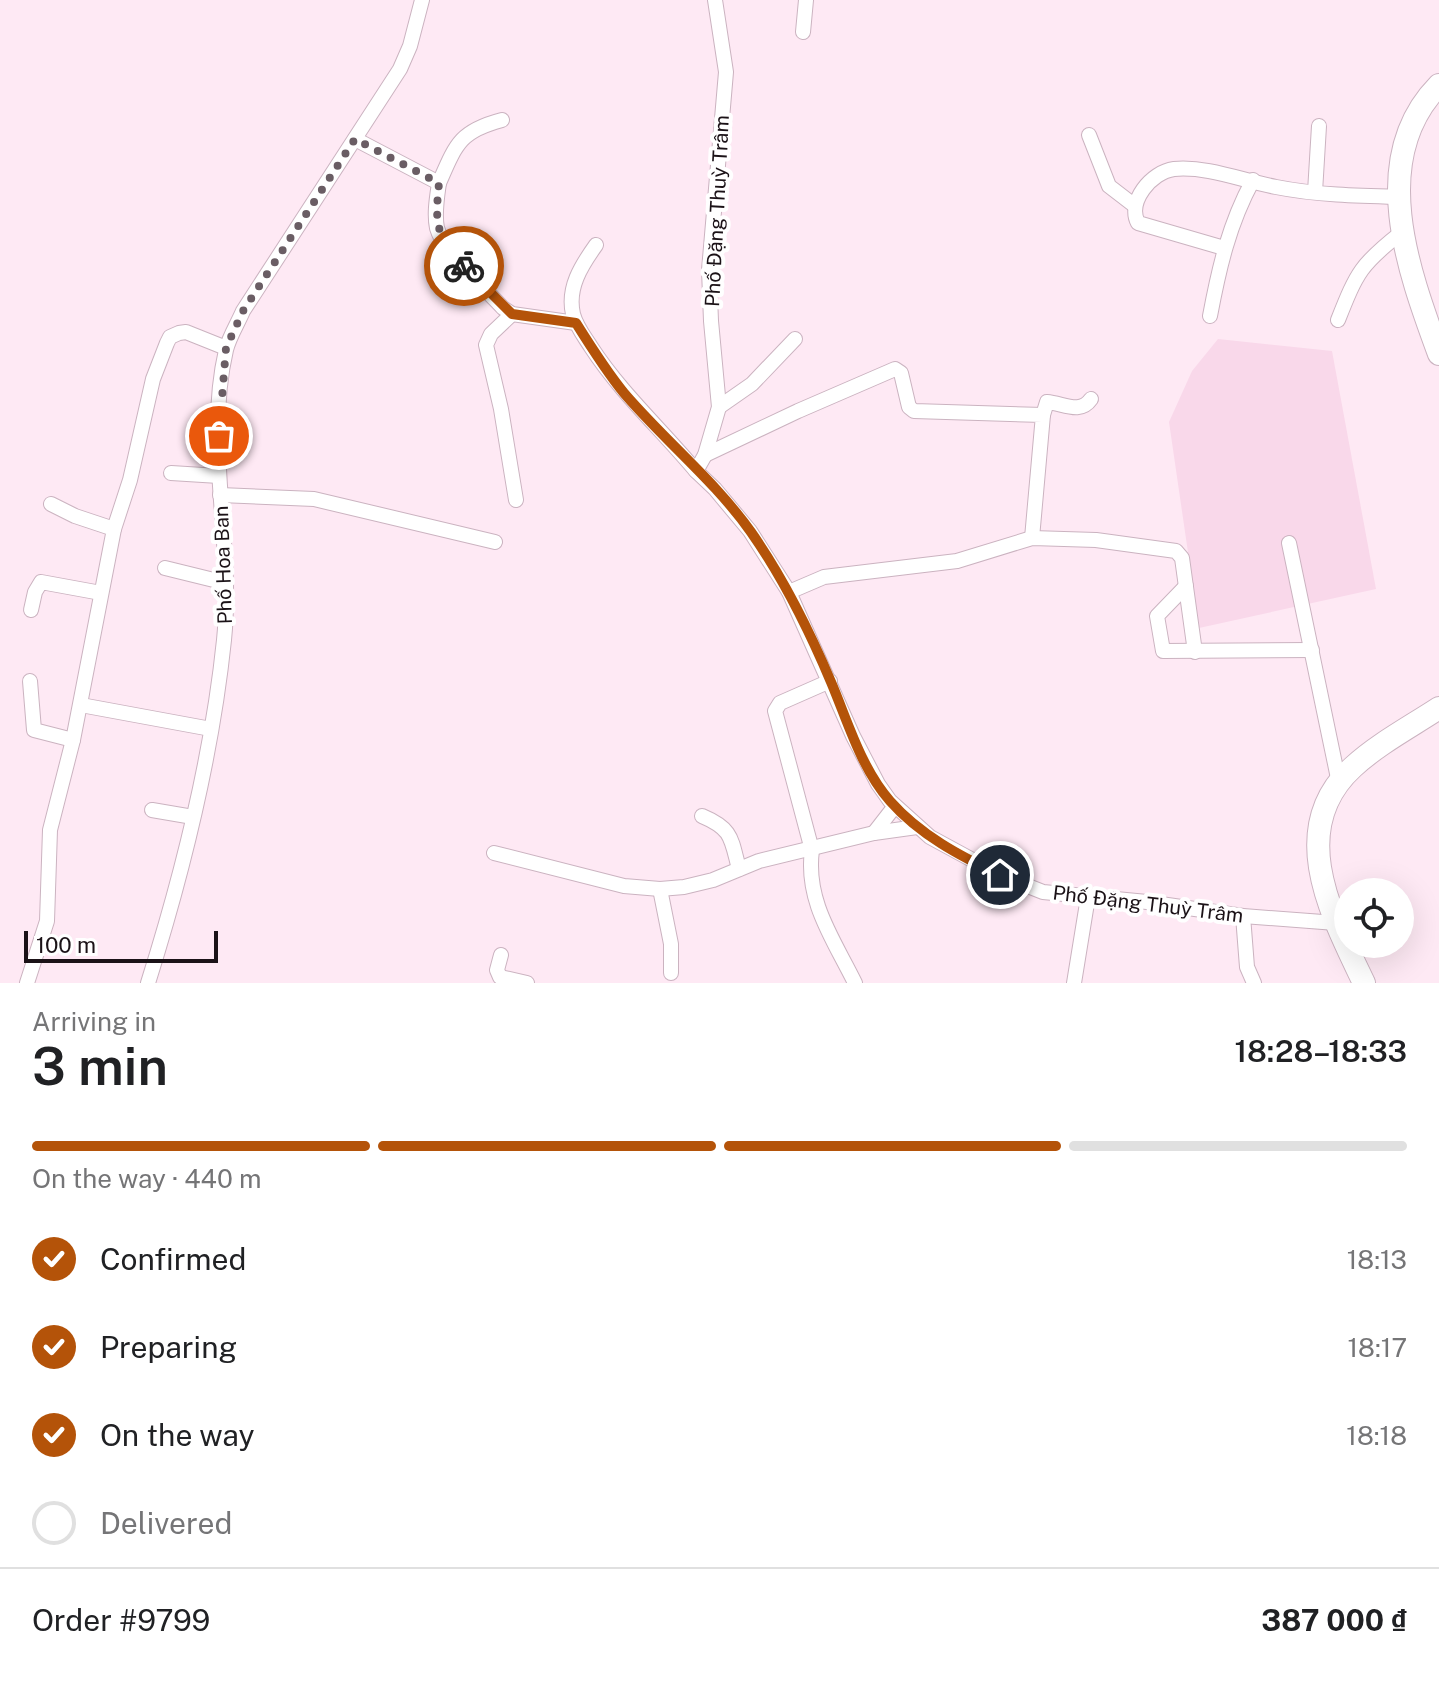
<!DOCTYPE html>
<html lang="en">
<head>
<meta charset="utf-8">
<style>
	:root { --surface:#fff; --page:#f2f2f2; --text:#202124; --muted:#757577; --line:#e0e0e0; --accent:#b45309 }
	body { margin:0; font-family:"Public Sans",sans-serif; background:var(--page); color:var(--text); height:100vh; display:flex; flex-direction:column; font-size:30px; white-space:nowrap }
	* { box-sizing:border-box; margin:0 }
	p { font-size:26px; color:var(--muted) }
	.icon { flex:none; width:44px; height:44px; fill:none; stroke:currentColor; stroke-width:2; stroke-linecap:round; stroke-linejoin:round }
	.map { position:relative; height:983px; overflow:hidden }
	.drawer { display:flex; flex-direction:column; background:var(--surface); flex:1 }
	.drawer>* { flex:none }
	.tools { position:absolute; left:1334px; top:878px; display:grid; gap:16px }
	.tools a { display:grid; place-items:center; width:80px; height:80px; border-radius:50%; background:var(--surface); box-shadow:0 8px 32px #0002; font-size:40px }
	.scale { position:absolute; left:24px; bottom:20px; width:194px; box-sizing:border-box; padding-left:8px; border:4px solid #1b1217; border-top:0; font-size:22px; line-height:28px; white-space:nowrap; color:#1b1217; -webkit-text-stroke:6px #fff; paint-order:stroke }
	.pin { position:absolute; display:grid; place-items:center; width:68px; height:68px; color:#fff; margin:-34px; border:4px solid #fff; border-radius:50%; box-shadow:0 2px 8px #0007 }
	.courier { position:absolute; display:grid; place-items:center; width:80px; height:80px; margin:-40px; border:6px solid #b45309; border-radius:50%; background:#fff; color:#222; box-shadow:0 2px 10px #0007 }
	.headline em { font-style:normal; font-weight:600 }
	.headline div { display:flex; flex-direction:column-reverse }
	.headline { display:flex; align-items:center; justify-content:space-between; height:136px; padding:0 32px }
	h1 { font-size:52px; font-weight:600; line-height:60px }
	.bar { display:grid; grid-template-columns:repeat(4,1fr); gap:12px 8px; align-content:center; height:96px; padding:0 32px }
	.bar i { height:10px; border-radius:6px; background:var(--line) }
	.bar .active { background:var(--accent) }
	.bar p { grid-column:span 4 }
	.line { display:flex; align-items:center; gap:20px; padding:0 32px; border-top:2px solid var(--line) }
	.line div { flex:1 }
	ol { padding:0 32px; list-style:none }
	li { display:flex; align-items:center; gap:24px; height:88px }
	li p { margin-inline-start:auto }
	li .icon { padding:8px; border-radius:50%; background:var(--accent); color:#fff; stroke-width:4 }
	li:last-child { color:var(--muted) }
	li i { width:44px; height:44px; border:4px solid var(--line); border-radius:50% }
	.map>svg:first-child { display:block }
</style>
</head>
<body>
<div class="map">
<svg width="1439" height="983" viewBox="0 0 1439 983">
	<rect width="100%" height="100%" fill="#fee9f4"/>
	<path fill="#f9d8ea" d="M1218,339L1332,351L1376,589L1199,628L1169,422L1192,371Z"/>
	<g fill="none" stroke-linecap="round" stroke-linejoin="round">
		<g stroke="#cbb3c0" stroke-width="16">
			<g id="minor">
				<path d="M715,0L726,72L709,270L711,321L719,407L705,455L696,471L715,489L750,531L789,592L853,736L878,784L890,801L930,837L1000,875L1043,892L1147,902L1243,916L1336,923"/>
				<path d="M803,32L806,0"/>
				<path d="M1089,135L1109,186L1135,206"/>
				<path d="M355,139L439,183C437,197 434,214 437,228C444,253 485,288 503,308L512,314L576,323"/>
				<path d="M439,183C456,144 460,131 502,120"/>
				<path d="M1315,192L1319,126"/>
				<path d="M596,245C581,266 567,288 573,314C576,326 584,336 591,347C621,393 661,429 696,471"/>
				<path d="M1224,248L1138,223C1127,202 1151,172 1174,169C1209,166 1243,181 1276,187C1316,195 1359,196 1399,197"/>
				<path d="M512,314L491,334L486,345L501,409L516,500"/>
				<path d="M1210,316C1219,268 1229,224 1253,180"/>
				<path d="M1338,320C1357,272 1361,264 1402,232"/>
				<path d="M719,407L752,384L795,339"/>
				<path d="M1043,415L1047,402C1063,403 1080,415 1091,399"/>
				<path d="M705,455L798,411L895,369L901,373L909,407L914,411L1043,415L1032,538"/>
				<path d="M171,473L219,476"/>
				<path d="M220,495L314,499L495,542"/>
				<path d="M51,504L75,516L114,529"/>
				<path d="M1289,543L1339,783"/>
				<path d="M165,568L226,583"/>
				<path d="M1186,586L1157,616L1163,651L1312,650"/>
				<path d="M789,592L824,577L957,561L1032,538L1096,540L1176,551L1182,558L1195,652"/>
				<path d="M31,610L35,592L41,582L101,593"/>
				<path d="M30,681L34,730L73,740"/>
				<path d="M830,681L780,703L775,711L812,850C805,901 834,940 855,983"/>
				<path d="M81,705L211,729"/>
				<path d="M152,810L193,817"/>
				<path d="M702,816C733,829 731,839 739,869"/>
				<path d="M874,833L895,806"/>
				<path d="M494,853L624,886L660,889L684,887L713,880L759,861L874,833L917,827"/>
				<path d="M660,889L671,944V973"/>
				<path d="M1243,916L1247,967L1254,983"/>
				<path d="M501,955L497,970L500,977L527,983"/>
				<path d="M27,983L47,921L50,830L73,740L114,529L130,480L153,379L167,343L170,337L179,333L186,332L226,348"/>
				<path d="M148,983C183,872 212,756 224,640C234,544 204,444 226,350C229,337 238,323 243,311L400,69L410,46L422,0"/>
				<path d="M1074,983L1088,897"/>
			</g>
		</g>
		<g stroke="#cbb3c0" stroke-width="24">
			<g id="primary">
				<path d="M1439,85C1367,158 1408,270 1439,354"/>
				<path d="M1364,983C1332,916 1285,829 1353,767C1378,744 1410,727 1439,708"/>
			</g>
		</g>
		<use href="#minor" stroke="#fff" stroke-width="14"/>
		<use href="#primary" stroke="#fff" stroke-width="22"/>
	</g>
	<g fill="none" stroke-linecap="round" stroke-linejoin="round">
		<path stroke="#6a5d64" stroke-width="8" stroke-dasharray="0 14.4" d="M219,436L226,348L243,311L355,139L439,183C435,224 435,235 464,266"/>
		<path stroke="#b45309" stroke-width="10" d="M464,266L512,314L576,323C591,347 606,371 624,393C665,441 715,481 751,532C784,579 809,630 831,682C848,722 861,768 890,801C920,835 960,856 1000,875"/>
	</g>
	<g text-anchor="middle" dominant-baseline="central" stroke-width="8" stroke-linejoin="round" paint-order="stroke">
		<g font-size="20" fill="#1b1217" stroke="#fff">
			<text transform="translate(717 211) rotate(-87)">Phố Đặng Thuỳ Trâm</text>
			<text transform="translate(223 565) rotate(-92)">Phố Hoa Ban</text>
			<text transform="translate(1148 904) rotate(7)">Phố Đặng Thuỳ Trâm</text>
		</g>
	</g>
</svg>
<div class="tools">
<a><svg class="icon" aria-label="locate" viewBox="0 0 24 24"><circle cx="12" cy="12" r="6"/><path d="M12 2v4M12 18v4M2 12h4M18 12h4"/></svg></a>
</div>
<div class="scale">100 m</div>
<div class="pin" style="left:219px;top:436px;background:#ea580c"><svg class="icon" aria-label="bag" viewBox="0 0 24 24"><path d="M5 8h14l-1 12H6zM9 8a3 3 0 0 1 6 0"/></svg></div>
<div class="pin" style="left:1000px;top:875px;background:#1f2937"><svg class="icon" aria-label="home" viewBox="0 0 24 24"><path d="M3 11l9-7 9 7M6 9v11h12V9"/></svg></div>
<div class="courier" style="left:464px;top:266px"><svg class="icon" aria-label="bike" viewBox="0 0 24 24"><circle cx="6" cy="16" r="4"/><circle cx="18" cy="16" r="4"/><path d="M6 16l4-8h5l3 8M10 8l3 8H6M13 5h3"/></svg></div>
</div>
<section class="drawer">
<div class="headline"><div><h1>3 min</h1><p>Arriving in</p></div><em>18:28–18:33</em></div>
<div class="bar"><i class="active"></i><i class="active"></i><i class="active"></i><i></i><p>On the way · 440 m</p></div>
<ol>
<li><svg class="icon" aria-label="check" viewBox="0 0 24 24"><path d="M5 12l5 5 9-10"/></svg>Confirmed<p>18:13</p></li>
<li><svg class="icon" aria-label="check" viewBox="0 0 24 24"><path d="M5 12l5 5 9-10"/></svg>Preparing<p>18:17</p></li>
<li><svg class="icon" aria-label="check" viewBox="0 0 24 24"><path d="M5 12l5 5 9-10"/></svg>On the way<p>18:18</p></li>
<li><i></i>Delivered</li>
</ol>
<div class="line" style="height:104px"><div>Order #9799</div><b>387 000 ₫</b></div>
</section>
</body>
</html>
